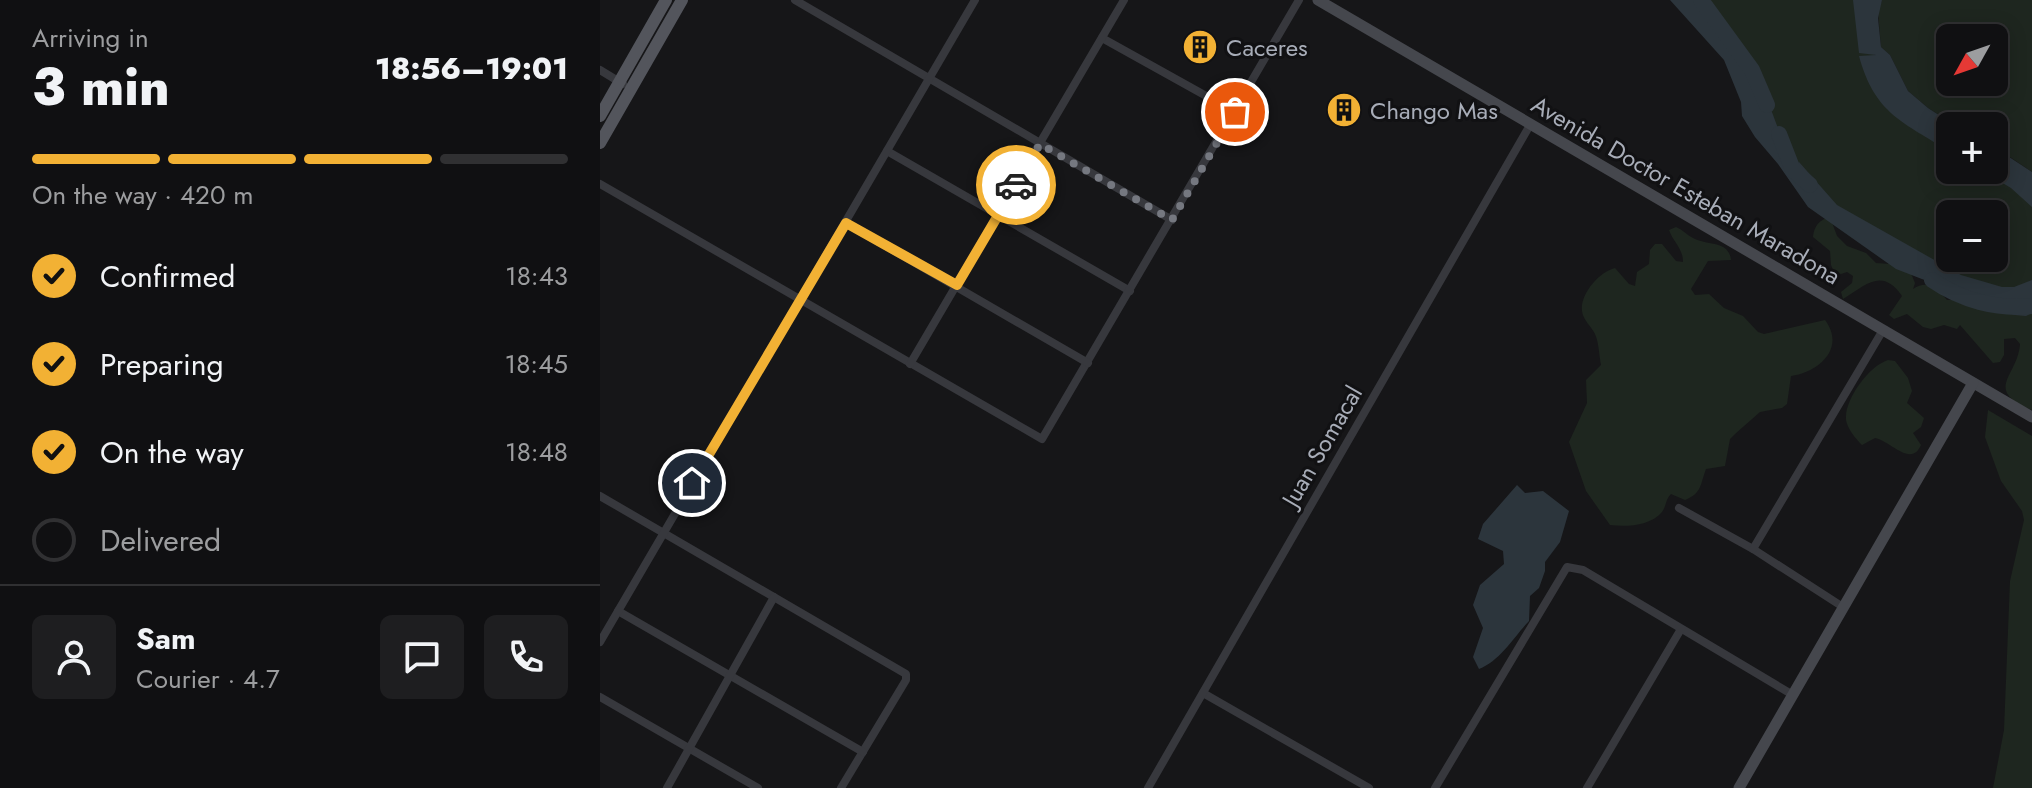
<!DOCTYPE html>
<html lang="en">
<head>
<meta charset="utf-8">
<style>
	:root { --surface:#101012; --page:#1e1e20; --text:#f1f3f6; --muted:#9c9d9f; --line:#303032; --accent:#f2b134 }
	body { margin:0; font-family:Jost,sans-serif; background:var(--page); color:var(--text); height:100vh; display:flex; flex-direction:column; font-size:30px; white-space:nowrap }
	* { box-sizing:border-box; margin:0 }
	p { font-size:26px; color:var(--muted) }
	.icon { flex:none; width:44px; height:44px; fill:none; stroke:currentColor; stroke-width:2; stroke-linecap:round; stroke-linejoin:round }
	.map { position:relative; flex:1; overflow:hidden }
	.drawer { display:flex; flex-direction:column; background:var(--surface); width:600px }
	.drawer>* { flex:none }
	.needle { width:52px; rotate:230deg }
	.buttons { position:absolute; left:1336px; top:24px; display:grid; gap:16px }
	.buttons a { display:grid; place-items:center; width:72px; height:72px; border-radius:12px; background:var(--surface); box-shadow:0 4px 20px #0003,0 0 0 2px var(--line); font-size:40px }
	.pin { position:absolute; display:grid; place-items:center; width:68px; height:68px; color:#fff; margin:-34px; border:4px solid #fff; border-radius:50%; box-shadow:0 2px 8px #0007 }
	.courier { position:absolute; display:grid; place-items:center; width:80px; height:80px; margin:-40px; border:6px solid #f2b134; border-radius:50%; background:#fff; color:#222; box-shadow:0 2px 10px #0007 }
	.headline em { font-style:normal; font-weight:800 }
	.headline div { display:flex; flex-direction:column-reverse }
	.headline { display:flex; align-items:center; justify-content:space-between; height:136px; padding:0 32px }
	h1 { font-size:52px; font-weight:800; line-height:60px }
	.bar { display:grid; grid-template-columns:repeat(4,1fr); gap:12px 8px; align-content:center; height:96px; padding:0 32px }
	.bar i { height:10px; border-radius:6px; background:var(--line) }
	.bar .active { background:var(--accent) }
	.bar p { grid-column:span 4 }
	.line { display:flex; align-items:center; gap:20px; padding:0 32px; border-top:2px solid var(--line) }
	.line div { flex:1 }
	.round { display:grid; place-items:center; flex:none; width:84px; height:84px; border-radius:12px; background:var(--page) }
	ol { padding:0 32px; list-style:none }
	li { display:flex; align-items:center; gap:24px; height:88px }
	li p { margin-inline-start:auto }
	li .icon { padding:8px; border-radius:50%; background:var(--accent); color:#111; stroke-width:4 }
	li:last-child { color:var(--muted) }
	li i { width:44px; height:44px; border:4px solid var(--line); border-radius:50% }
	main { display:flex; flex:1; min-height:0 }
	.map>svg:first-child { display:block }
</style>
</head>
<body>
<main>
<section class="drawer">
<div class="headline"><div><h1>3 min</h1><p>Arriving in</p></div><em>18:56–19:01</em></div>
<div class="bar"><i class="active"></i><i class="active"></i><i class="active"></i><i></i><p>On the way · 420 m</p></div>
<ol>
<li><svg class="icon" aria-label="check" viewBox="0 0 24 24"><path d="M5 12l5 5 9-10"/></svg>Confirmed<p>18:43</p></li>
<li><svg class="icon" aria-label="check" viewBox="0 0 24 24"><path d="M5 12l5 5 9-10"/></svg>Preparing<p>18:45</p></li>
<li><svg class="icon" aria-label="check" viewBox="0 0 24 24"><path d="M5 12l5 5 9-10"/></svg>On the way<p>18:48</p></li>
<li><i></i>Delivered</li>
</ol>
<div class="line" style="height:144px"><a class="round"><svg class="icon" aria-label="person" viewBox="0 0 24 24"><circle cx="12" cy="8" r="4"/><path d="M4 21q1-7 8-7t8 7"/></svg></a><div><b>Sam</b><p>Courier · 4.7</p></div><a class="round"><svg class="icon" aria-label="chat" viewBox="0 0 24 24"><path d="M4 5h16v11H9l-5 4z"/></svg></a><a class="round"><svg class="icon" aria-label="phone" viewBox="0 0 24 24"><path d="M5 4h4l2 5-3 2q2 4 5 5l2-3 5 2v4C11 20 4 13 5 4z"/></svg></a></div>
</section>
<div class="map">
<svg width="1432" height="788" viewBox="0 0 1432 788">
	<rect width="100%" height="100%" fill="#161618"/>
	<g fill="#1e261f" fill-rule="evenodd">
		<path d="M1101,0H1272L1268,41L1278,64L1350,134V170H1394L1432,188V306L1417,311L1432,313V410C1382,390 1418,376 1420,344L1415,338L1404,339V355L1400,362L1393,363L1360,325L1357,329L1344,325L1331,329L1323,327L1307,314L1294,319L1289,315L1302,296C1282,267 1266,285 1243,299L1241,292L1252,283L1253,276L1247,272L1241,274L1234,272L1231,265L1230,251L1213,237C1214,226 1219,220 1230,217L1237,236L1247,246L1266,253L1276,263L1290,264L1310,271L1315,283L1313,289C1328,279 1337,288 1347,300H1374L1251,224L1193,170L1152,70ZM1350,214H1394V258H1350Z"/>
		<path d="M1282,0H1432V172L1394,146V126H1356L1328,108L1308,91L1290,55L1281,47L1278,12ZM1350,38H1394V82H1350Z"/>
		<path d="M1076,227C1083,230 1087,235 1093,238C1107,246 1129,240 1131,260L1108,261L1091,289L1095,295L1109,294L1124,308L1143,316L1158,332L1164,334L1225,320C1246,348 1219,372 1191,376L1187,404L1182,408L1160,412L1135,434L1130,439L1125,466L1106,469C1100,485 1102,493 1085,500L1071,494C1065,500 1067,505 1062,512C1050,526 1027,527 1010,525L986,491L969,442L987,403L986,380L1001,365C999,355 999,343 995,334C991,326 983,320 982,311C980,294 999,272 1015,268L1029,284L1035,286L1037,272L1049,264L1050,250L1055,244H1062L1076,261L1083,262C1083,248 1073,242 1069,230Z"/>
		<path d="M1288,360L1295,361L1308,378L1312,391L1307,403L1324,418L1321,427L1313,433L1321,445C1311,468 1291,441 1275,438L1262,445C1256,439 1245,426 1246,417C1246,398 1269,366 1288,360Z"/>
		<path d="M1388,410L1432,436V788H1393L1404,730L1410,581L1424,520L1422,511L1401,481L1385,437Z"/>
	</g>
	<g fill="#2c353c">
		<path d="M1070,0H1103L1140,51L1166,96L1193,169L1199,162L1237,205L1361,275L1402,287H1414L1432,280V313L1426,316L1415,315L1296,269L1208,207L1178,164L1155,137L1142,116L1141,102L1124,60Z"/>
		<path d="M1253,0H1282L1278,18L1281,47L1290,55L1308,91L1328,108L1356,126H1350V152C1304,122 1275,115 1259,56L1276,55L1259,53Z"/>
		<path d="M1394,147L1432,172V207L1411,188L1381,170H1394Z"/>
		<path d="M917,485L925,493L943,491L969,511L960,542L945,562V571L939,588L930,596L929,621C913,638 900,661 879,669L873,657L883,628L873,605L880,585L904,564L903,551L878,539L883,524Z"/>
	</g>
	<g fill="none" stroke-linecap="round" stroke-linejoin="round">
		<g stroke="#2c353c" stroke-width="16">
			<path d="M1101,0L1152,70L1167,105"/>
			<path d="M1179,134L1193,170L1210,185"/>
			<path d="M1332,280C1361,300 1397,310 1432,306"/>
		</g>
		<g stroke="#37383d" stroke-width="8">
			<path d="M195,0L572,220"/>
			<path d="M502,38L635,112"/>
			<path d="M0,70L23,84"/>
			<path d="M287,151L530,291"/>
			<path d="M0,184L442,439L699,0"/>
			<path d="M246,223L488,363"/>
			<path d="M310,364L524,0"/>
			<path d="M0,496L306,674V680L241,788"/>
			<path d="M1079,508L1153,549L1243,607"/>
			<path d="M1153,549L1283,330"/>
			<path d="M18,611L263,752"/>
			<path d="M0,642L375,0"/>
			<path d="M603,693L769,788"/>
			<path d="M0,697L158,788"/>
			<path d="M67,788L174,597"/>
			<path d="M548,788L930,125"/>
			<path d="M835,788L967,567L983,570L1193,695"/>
			<path d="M987,788L1081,629"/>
		</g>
		<g stroke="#45474d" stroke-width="11">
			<path d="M718,0L1432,417"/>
			<path d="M1139,788L1373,383"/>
		</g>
		<g stroke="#53555c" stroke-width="12">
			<path d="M0,116L66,0"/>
			<path d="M0,143L82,0"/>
		</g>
	</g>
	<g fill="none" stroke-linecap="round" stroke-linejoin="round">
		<path stroke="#757880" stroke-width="8" stroke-dasharray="0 14.4" d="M416,185L440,144L572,220L635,112"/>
		<path stroke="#f2b134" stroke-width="10" d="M92,483L246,223L357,285L416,185"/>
	</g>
	<defs>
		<g id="building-disc" transform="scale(1.8)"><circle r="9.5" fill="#f2b134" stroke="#111113"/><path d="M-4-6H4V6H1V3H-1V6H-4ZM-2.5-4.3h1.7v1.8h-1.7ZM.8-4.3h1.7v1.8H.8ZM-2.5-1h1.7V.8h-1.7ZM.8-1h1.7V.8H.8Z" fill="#111"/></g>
	</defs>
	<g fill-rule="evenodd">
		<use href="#building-disc" x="600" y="47"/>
		<use href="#building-disc" x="744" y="110"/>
	</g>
	<g text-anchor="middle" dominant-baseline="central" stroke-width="6" stroke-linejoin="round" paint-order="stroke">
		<g font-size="24" fill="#a8adb8" stroke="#111113" text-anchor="start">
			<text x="626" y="47">Caceres</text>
			<text x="770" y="110">Chango Mas</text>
		</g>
		<g font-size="24" fill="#a8adb8" stroke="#111113">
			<text transform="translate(1086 190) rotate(30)">Avenida Doctor Esteban Maradona</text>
			<text transform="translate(722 446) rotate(-60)">Juan Somacal</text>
		</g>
	</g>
</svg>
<div class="buttons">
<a><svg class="needle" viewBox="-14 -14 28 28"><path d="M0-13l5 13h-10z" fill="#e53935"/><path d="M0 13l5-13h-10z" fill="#9c9d9f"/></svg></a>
<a>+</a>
<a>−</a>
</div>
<div class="pin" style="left:635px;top:112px;background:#ea580c"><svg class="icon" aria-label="bag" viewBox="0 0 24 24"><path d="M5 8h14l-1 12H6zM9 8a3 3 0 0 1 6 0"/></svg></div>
<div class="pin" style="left:92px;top:483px;background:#1f2937"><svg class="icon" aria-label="home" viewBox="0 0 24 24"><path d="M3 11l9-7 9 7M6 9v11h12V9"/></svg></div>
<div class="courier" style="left:416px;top:185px"><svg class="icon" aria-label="car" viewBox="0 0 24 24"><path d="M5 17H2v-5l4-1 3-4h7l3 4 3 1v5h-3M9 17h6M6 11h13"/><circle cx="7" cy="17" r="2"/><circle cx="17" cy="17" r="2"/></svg></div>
</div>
</main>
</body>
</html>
